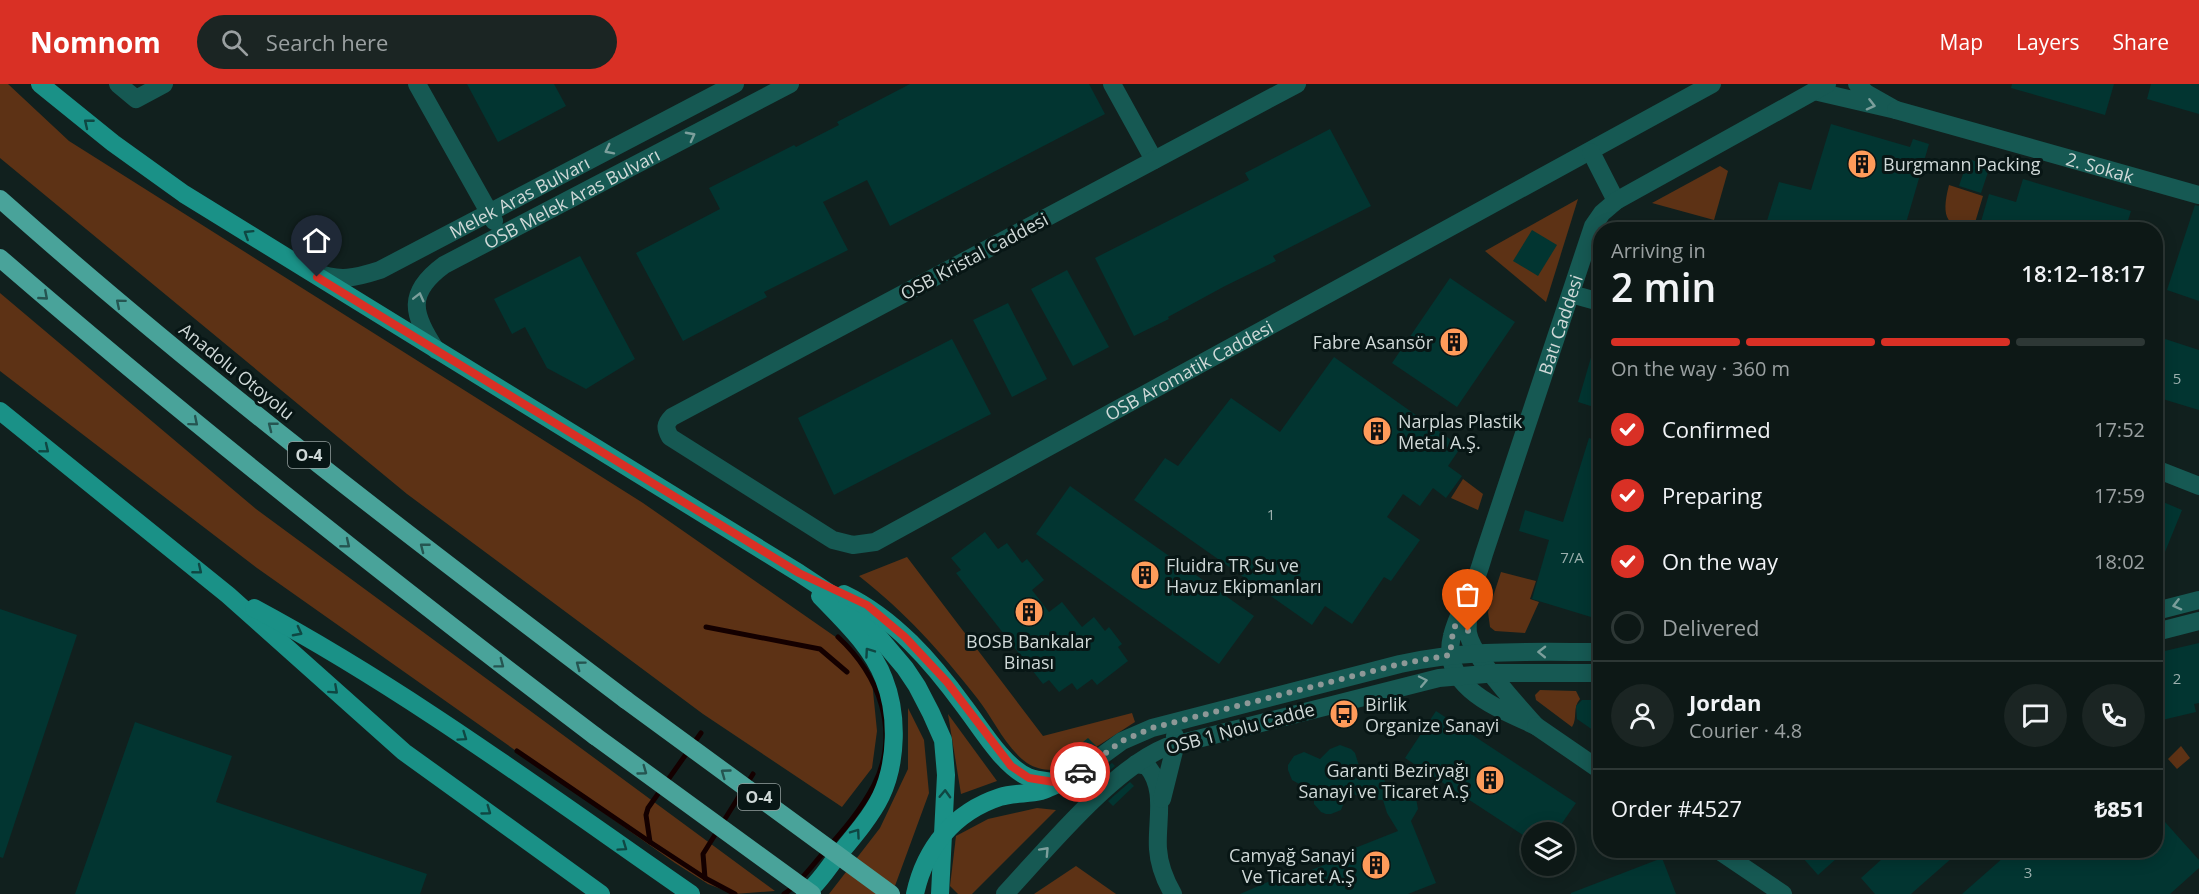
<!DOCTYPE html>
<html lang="en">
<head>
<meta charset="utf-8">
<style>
	:root { --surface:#0d1816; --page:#1b2523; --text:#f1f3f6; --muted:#9aa0a1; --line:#2d3735; --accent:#d93025 }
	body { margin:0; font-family:"Open Sans",sans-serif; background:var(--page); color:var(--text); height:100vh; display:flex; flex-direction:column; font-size:22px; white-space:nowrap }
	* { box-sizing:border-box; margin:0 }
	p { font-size:20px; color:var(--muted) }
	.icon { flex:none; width:33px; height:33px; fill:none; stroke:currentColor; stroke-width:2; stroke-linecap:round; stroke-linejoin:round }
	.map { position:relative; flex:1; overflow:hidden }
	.panel { position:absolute; left:1593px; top:138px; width:570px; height:636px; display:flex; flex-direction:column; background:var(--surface); border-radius:24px; box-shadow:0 3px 15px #0003,0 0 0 2px var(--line) }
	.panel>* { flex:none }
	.fabs { position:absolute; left:1521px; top:738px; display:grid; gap:12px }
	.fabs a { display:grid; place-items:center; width:54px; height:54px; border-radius:50%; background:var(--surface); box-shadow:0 3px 15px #0003,0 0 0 2px var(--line); font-size:30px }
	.pin { position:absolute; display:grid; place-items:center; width:51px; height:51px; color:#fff; margin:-62px -26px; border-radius:50% 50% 50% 0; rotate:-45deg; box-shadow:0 0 6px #0007 }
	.pin .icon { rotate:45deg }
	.courier { position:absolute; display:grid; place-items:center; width:60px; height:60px; margin:-30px; border:4px solid #d93025; border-radius:50%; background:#fff; color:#222; box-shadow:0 2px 8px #0007 }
	.head em { font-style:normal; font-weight:600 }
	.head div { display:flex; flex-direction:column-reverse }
	.head { display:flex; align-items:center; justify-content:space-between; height:102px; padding:0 18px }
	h1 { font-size:39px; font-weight:600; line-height:45px }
	.bar { display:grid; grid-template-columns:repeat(4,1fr); gap:9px 6px; align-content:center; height:72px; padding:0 18px }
	.bar i { height:8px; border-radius:4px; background:var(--line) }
	.bar .selected { background:var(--accent) }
	.bar p { grid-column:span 4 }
	.line { display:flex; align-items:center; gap:15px; padding:0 18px; border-top:2px solid var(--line) }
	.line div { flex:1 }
	.round { display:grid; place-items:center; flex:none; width:63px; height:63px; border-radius:32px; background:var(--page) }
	ol { padding:0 18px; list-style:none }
	li { display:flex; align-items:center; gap:18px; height:66px }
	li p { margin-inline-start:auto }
	li .icon { padding:6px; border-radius:50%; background:var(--accent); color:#fff; stroke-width:4 }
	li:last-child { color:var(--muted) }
	li i { width:33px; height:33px; border:3px solid var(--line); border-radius:50% }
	header { display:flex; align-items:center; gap:36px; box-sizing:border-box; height:84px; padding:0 30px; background:var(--accent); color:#fff }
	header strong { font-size:28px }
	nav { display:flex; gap:33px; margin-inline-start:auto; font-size:21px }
	.search { width:420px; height:54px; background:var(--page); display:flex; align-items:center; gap:15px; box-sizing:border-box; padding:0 21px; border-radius:33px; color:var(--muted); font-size:22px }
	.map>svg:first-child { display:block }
</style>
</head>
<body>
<header>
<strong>Nomnom</strong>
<div class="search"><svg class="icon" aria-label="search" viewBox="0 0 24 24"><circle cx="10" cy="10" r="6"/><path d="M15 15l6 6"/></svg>Search here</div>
<nav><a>Map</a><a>Layers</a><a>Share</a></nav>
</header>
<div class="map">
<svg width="2199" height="810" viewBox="0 0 2199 810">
	<rect width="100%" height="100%" fill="#11201e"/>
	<g fill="#5d3215">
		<path d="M0,0H8L69,57L643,419L850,563L872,597L877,647L872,684L842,723L703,630L407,410L0,74Z"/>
		<path d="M1720,82L1728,87L1714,136L1652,119Z"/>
		<path d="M1949,101L1983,112L1974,142L1983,145C1947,146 1940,136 1949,101Z"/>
		<path d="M1578,115L1546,218L1485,167Z"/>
		<path d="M0,209L256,425L775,807L734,810L708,800L675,779L257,484L0,287Z"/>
		<path d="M1463,395L1483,410L1478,426L1451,414Z"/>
		<path d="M907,473L1043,652L1132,629L1135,638L1062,685C1049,687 1038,686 1027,679C1005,663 993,634 977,614C940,567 906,529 859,492Z"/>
		<path d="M1501,488L1536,497L1530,515L1539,518L1525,549L1495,547L1490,543L1488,528Z"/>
		<path d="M1540,606L1576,607L1580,615C1572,624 1578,634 1572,643L1536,616L1535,611Z"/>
		<path d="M908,624L924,656L929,709L892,810H829L880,744L908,685Z"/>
		<path d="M948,630L997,697L961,710Z"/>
		<path d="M2181,662L2190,674L2177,685L2168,675Z"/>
		<path d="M1037,724L1056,726L972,810H958L950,802L956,752L988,735Z"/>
		<path d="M1076,782L1116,810H1034Z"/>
	</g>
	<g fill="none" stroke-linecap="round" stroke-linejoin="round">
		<g stroke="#140000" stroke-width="5">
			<path d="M706,543L820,565L847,588"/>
			<path d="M517,667L650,758L705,794L735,810"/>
			<path d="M650,758L646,731L648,724L701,649"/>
			<path d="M705,794L703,770L753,690"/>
			<path d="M784,810C798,802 814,779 825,767C843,747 861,726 874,701C901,648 879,591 838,553"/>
		</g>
	</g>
	<g fill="#023531">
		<path d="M467,0H554L566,22L498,58Z"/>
		<path d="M910,0H1089L1105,30L890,142L867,96L823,118L848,166L764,208L767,213L683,257L636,169L720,125L709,104L794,61L796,63L839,41L837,38Z"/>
		<path d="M2012,0H2114L2105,31L2011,4Z"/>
		<path d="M2151,0H2199V30L2147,15Z"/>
		<path d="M1831,40L1910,63L1913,55L1929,60L1904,146H1785L1766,140L1779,98L1811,106Z"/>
		<path d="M1330,45L1371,122L1273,172L1276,177L1225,202L1168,233L1169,235L1134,252L1095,174L1249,96L1245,89Z"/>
		<path d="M1968,75L1990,82L1981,109L1959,102Z"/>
		<path d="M2023,95L2131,127L2125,146H1995L1980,141L1989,110L2016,118Z"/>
		<path d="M2195,121L2199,122V217L2167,206Z"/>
		<path d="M1532,146L1557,161L1538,192L1513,177Z"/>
		<path d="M580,172L635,275L586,305L547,284L525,243L512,250L494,215Z"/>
		<path d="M1067,186L1109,263L1073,282L1031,205Z"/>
		<path d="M1450,194L1515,238L1457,323L1392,279Z"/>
		<path d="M1008,219L1047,295L1012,313L973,236Z"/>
		<path d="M1597,253L1600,254V325L1578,318Z"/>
		<path d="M2162,254L2199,266V326L2156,313V276Z"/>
		<path d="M952,255L991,330L834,411L798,334Z"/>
		<path d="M1334,273L1461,363L1448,382L1462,392L1446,414L1433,404L1420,422L1403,410L1387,433L1420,456L1391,497L1384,493L1352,540L1325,522L1312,541L1134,416L1165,374L1178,382L1231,314L1280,348Z"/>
		<path d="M1589,354L1600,358V503L1591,533L1532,515L1549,456L1519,447L1525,426L1563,438Z"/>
		<path d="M1070,402L1254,532L1219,580L1036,450Z"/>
		<path d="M2156,415L2182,426L2156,490Z"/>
		<path d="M985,448L998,465L1007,459L1022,479L1027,475L1044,496L1032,506L1049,528L1062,518L1082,543L1094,533L1105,547L1109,543L1122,560L1118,563L1128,577L1097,601L1092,595L1077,606L1072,599L1059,608L1049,596L1043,600L956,489L961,486L951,474Z"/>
		<path d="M0,525L77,551L3,774L0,773Z"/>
		<path d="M2199,559V619L2194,620L2196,628L2158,637L2156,625V569Z"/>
		<path d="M1582,616H1600V651L1577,635L1576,622Z"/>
		<path d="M1436,627L1576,719L1556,748H1532V757L1405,674Z"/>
		<path d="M135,638L232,672L216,718L427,790L420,810H75Z"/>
		<path d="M1088,654L1096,662L1073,679L1066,672Z"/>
		<path d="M1340,661L1351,665L1355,669L1360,685L1370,683L1380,687L1390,708L1402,706L1408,707L1416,714L1418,725L1411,737L1436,799L1408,810H1240L1277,794L1279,799L1356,768L1355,764L1398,747L1387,729L1383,716L1366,715L1348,708L1341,726L1331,730H1326L1321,728L1314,720V701H1301L1292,696L1288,686V681L1294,672L1304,668L1320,675L1330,665Z"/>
		<path d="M1112,679L1115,682L1093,701L1088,696Z"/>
		<path d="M1130,698L1134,702L1113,722L1108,717Z"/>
		<path d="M2165,738L2199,776V784L2170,810H1962L2012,766H2156V747Z"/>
		<path d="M1796,766H1846L1818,791Z"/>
		<path d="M1892,766H1961L1911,810H1875L1861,794Z"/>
		<path d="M1662,774L1676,810H1571V809Z"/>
	</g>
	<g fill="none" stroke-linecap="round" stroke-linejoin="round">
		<g stroke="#165953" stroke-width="18">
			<path d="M118,0L136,15L164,0"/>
			<path d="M417,0L494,137"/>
			<path d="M1112,0L1154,76"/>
			<path id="s1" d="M1297,0L672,333C665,340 665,344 670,353L833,456L853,461L875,458L1712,0"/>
			<path d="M1814,7L1896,26L1866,9L1857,0"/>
			<path id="s2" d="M1896,26L2199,111"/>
			<path d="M1591,68L1616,117"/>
			<path id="s3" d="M314,188C340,198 355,194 380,186L735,0"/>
			<path d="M1571,210L1600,218"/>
			<path id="s4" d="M436,266C412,230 406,209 444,181L790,0"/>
			<path d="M2156,385L2199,402"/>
			<path id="s5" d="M1475,498C1472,514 1466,533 1468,549C1472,573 1519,623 1536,642C1500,625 1439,604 1452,552C1456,534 1466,518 1473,501C1478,491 1481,480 1484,470L1593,142L1602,129L1616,117L1827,0"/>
			<path d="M2156,527L2199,516"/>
			<path d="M2156,548L2199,537"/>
			<path d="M1536,642L1600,686"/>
			<path d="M1136,680L1147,682C1167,705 1156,738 1158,765C1159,782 1165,796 1173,810"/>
			<path d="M1060,699L1070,695L1122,657L1152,644L1400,580C1466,565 1533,568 1600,568"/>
			<path d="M1162,715L1176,659L1175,652"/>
			<path d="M1718,766L1783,810"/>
			<path d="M1005,810C1046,766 1112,685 1166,663L1439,594L1497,589H1600"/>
		</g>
		<g stroke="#1a9187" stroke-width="18">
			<path d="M40,0L113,59L184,110L799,489L840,516L867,539L905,584L917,602L931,629L943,656L946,691L940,810"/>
			<path d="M0,327L228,511L404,668L601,810"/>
			<path d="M844,510C894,534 932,578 964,622C981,644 1003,682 1028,693C1037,697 1050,697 1060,699"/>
			<path d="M254,524C407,606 548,711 691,810"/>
			<path d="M805,810C817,801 826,787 835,775C850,757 871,733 881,712C897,678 898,630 884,595C872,563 844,537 820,512"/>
			<path d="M915,810C925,764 954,728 1000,713C1013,709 1028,710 1041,707C1047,705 1053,702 1058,700"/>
		</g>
		<g stroke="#49a39a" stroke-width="18">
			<path d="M0,115C200,293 413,455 626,616"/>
			<path d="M0,174C193,341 392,498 595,652"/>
		</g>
		<g stroke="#49a39a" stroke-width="18">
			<path d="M626,616L891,810"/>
			<path d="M595,652L812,810"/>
		</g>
	</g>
	<defs><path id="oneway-chevron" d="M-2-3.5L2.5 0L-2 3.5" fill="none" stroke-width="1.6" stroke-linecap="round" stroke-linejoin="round" transform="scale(1.5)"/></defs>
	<g stroke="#7c9f9c">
		<use href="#oneway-chevron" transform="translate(1871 21) rotate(14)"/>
		<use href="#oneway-chevron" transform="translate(691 52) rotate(-28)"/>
		<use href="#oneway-chevron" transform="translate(609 66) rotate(153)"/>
		<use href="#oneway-chevron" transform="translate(419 213) rotate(-76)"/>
		<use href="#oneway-chevron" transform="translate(2177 521) rotate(166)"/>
		<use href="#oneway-chevron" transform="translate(1542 568) rotate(-179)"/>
		<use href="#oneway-chevron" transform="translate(1423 597) rotate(-12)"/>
		<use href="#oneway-chevron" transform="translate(1045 767) rotate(-47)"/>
	</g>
	<g stroke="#0f4743">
		<use href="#oneway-chevron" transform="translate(88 39) rotate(-141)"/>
		<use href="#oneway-chevron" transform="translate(248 150) rotate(-148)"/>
		<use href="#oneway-chevron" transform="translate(45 365) rotate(39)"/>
		<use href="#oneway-chevron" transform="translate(198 486) rotate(39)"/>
		<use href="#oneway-chevron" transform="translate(298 548) rotate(28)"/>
		<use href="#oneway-chevron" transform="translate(869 568) rotate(-125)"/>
		<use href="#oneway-chevron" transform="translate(334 606) rotate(42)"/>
		<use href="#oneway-chevron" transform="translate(463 653) rotate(35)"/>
		<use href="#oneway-chevron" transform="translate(945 710) rotate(-88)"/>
		<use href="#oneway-chevron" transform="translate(487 727) rotate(36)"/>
		<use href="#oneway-chevron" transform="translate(856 749) rotate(-55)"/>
		<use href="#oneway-chevron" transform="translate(623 763) rotate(35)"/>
	</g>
	<g stroke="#255551">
		<use href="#oneway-chevron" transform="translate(44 212) rotate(41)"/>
		<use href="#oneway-chevron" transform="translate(120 219) rotate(-140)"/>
		<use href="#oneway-chevron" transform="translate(194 338) rotate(40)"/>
		<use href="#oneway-chevron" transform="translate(272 342) rotate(-142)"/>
		<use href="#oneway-chevron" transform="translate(346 460) rotate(39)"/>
		<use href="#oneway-chevron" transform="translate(424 463) rotate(-142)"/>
		<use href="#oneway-chevron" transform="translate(500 580) rotate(37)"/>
		<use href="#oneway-chevron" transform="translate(580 581) rotate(-143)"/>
		<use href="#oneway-chevron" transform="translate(643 687) rotate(36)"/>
		<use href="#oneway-chevron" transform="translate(725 689) rotate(-144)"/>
	</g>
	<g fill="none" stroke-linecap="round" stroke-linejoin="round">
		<path stroke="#8d9897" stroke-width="6" stroke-dasharray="0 10.8" d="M1080,688L1122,657L1152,644L1400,580L1450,571L1453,547L1474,498L1468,547"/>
		<path stroke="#d93025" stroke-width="8" d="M317,193L799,489L867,521L905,553L947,598L1011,682L1029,694L1060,699L1070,695L1080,688"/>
	</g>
	<defs>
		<g id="building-disc" transform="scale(1.5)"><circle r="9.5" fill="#ff9b5a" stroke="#081615"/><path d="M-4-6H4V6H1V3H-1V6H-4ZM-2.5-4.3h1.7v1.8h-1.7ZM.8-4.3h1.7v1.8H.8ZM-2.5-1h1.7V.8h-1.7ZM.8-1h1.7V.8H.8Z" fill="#111"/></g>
		<g id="bus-disc" transform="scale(1.5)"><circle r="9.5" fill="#ff9b5a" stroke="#081615"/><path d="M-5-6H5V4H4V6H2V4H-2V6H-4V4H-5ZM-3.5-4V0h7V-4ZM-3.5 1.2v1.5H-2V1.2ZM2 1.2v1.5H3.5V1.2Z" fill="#111"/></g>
	</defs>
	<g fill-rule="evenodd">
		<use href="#building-disc" x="1862" y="80"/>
		<use href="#building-disc" x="1454" y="258"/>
		<use href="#building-disc" x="1377" y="347"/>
		<use href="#building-disc" x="1145" y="491"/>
		<use href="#building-disc" x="1029" y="528"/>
		<use href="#bus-disc" x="1344" y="630"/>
		<use href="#building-disc" x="1490" y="696"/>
		<use href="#building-disc" x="1376" y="781"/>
	</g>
	<g text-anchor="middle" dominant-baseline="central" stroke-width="6" stroke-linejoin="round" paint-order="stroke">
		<g font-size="15" fill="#9cb0ae">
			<text x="2177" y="294">5</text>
			<text x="1271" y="430">1</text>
			<text x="1572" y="473">7/A</text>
			<text x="2177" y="594">2</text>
			<text x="2028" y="788">3</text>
		</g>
		<g fill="#081615" stroke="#949e9e" stroke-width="1.5">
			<rect x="288" y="358" width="42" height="26" rx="4.5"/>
			<rect x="738" y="700" width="42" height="26" rx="4.5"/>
		</g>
		<g font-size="16" font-weight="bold" fill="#d0d9d8">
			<text x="309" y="371">O-4</text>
			<text x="759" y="713">O-4</text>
		</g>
		<g font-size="18" fill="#d0d9d8" stroke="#081615" text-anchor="start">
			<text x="1883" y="80">Burgmann Packing</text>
			<text x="1433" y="258" text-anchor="end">Fabre Asansör</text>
			<text x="1398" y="337">Narplas Plastik<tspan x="1398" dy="21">Metal A.Ş.</tspan></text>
			<text x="1166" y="481">Fluidra TR Su ve<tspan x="1166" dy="21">Havuz Ekipmanları</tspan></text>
			<text x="1029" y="557" text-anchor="middle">BOSB Bankalar<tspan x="1029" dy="21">Binası</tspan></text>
			<text x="1365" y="620">Birlik<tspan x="1365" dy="21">Organize Sanayi</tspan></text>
			<text x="1469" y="686" text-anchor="end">Garanti Beziryağı<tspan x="1469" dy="21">Sanayi ve Ticaret A.Ş</tspan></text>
			<text x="1355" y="771" text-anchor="end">Camyağ Sanayi<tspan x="1355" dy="21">Ve Ticaret A.Ş</tspan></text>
		</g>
		<g font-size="18" fill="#d0d9d8" stroke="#081615">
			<text stroke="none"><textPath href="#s2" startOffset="212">2. Sokak</textPath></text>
			<text stroke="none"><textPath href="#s3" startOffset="225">Melek Aras Bulvarı</textPath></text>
			<text stroke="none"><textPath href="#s4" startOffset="244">OSB Melek Aras Bulvarı</textPath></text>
			<text transform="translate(974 172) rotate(-28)">OSB Kristal Caddesi</text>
			<text stroke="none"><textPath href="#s5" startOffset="633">Batı Caddesi</textPath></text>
			<text transform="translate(237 287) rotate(39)">Anadolu Otoyolu</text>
			<text stroke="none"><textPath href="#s1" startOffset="1324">OSB Aromatik Caddesi</textPath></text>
			<text transform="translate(1240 644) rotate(-15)">OSB 1 Nolu Cadde</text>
		</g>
	</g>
</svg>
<div class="fabs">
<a><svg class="icon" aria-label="layers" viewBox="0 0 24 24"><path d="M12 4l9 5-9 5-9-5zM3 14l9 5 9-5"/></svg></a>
</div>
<div class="pin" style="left:1468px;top:547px;background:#ea580c"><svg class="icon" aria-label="bag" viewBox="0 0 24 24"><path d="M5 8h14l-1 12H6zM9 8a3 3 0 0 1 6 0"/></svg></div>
<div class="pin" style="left:317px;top:193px;background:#1f2937"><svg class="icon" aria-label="home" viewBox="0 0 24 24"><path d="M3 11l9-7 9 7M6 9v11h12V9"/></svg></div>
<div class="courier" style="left:1080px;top:688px"><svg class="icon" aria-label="car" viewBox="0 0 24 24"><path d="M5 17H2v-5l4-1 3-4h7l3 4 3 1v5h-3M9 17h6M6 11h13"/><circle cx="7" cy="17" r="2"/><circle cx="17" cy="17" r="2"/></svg></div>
<section class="panel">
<div class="head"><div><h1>2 min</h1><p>Arriving in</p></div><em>18:12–18:17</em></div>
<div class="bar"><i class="selected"></i><i class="selected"></i><i class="selected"></i><i></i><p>On the way · 360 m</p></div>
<ol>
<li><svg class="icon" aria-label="check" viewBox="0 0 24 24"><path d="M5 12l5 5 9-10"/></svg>Confirmed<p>17:52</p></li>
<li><svg class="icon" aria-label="check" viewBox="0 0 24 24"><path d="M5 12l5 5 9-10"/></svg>Preparing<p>17:59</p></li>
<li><svg class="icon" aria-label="check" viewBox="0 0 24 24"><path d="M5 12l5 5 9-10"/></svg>On the way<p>18:02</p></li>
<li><i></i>Delivered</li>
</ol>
<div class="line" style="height:108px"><a class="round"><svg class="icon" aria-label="person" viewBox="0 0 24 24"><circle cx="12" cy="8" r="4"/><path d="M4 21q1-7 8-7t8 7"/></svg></a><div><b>Jordan</b><p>Courier · 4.8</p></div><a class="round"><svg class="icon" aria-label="chat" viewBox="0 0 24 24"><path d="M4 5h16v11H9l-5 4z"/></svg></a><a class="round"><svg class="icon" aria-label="phone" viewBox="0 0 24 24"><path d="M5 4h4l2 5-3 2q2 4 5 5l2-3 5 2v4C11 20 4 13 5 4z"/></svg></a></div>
<div class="line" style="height:78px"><div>Order #4527</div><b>₺851</b></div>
</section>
</div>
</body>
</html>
